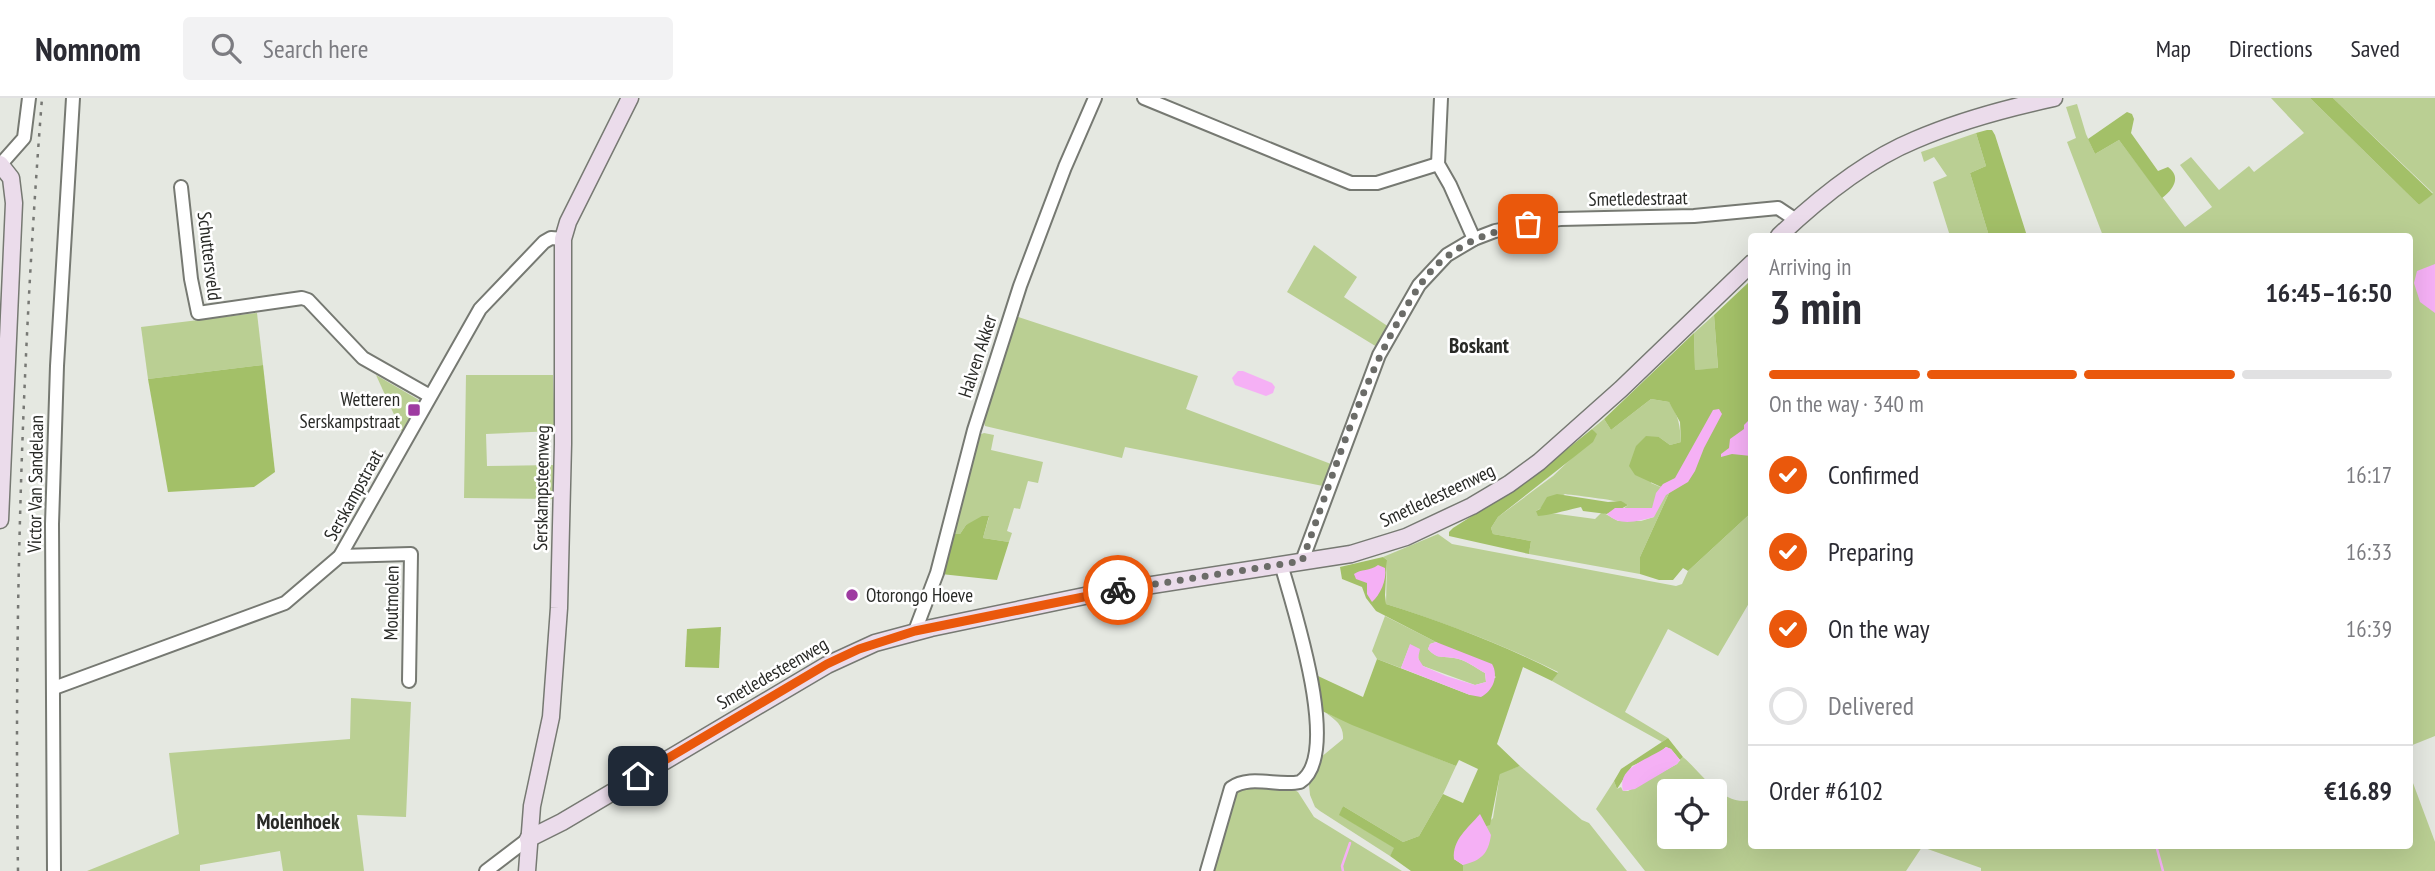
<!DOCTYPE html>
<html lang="en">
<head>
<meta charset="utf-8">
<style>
	:root { --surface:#fff; --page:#f2f2f3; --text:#2b2b33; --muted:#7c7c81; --line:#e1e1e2; --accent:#ea580c }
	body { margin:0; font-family:"PT Sans Narrow",sans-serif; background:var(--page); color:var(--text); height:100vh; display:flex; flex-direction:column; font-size:26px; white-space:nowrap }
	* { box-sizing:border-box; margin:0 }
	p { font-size:23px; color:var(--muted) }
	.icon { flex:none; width:38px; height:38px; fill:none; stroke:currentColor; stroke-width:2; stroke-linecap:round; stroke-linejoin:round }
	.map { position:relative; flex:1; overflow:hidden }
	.sheet { position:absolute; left:1748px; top:135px; width:665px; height:616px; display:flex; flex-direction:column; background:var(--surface); border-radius:7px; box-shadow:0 7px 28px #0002 }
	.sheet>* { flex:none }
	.tools { position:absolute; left:1657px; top:681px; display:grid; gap:14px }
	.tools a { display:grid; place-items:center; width:70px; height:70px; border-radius:7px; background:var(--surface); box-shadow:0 7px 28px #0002; font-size:35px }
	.pin { position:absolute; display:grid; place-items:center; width:60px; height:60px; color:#fff; margin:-30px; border-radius:14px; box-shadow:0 4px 10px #0006 }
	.courier { position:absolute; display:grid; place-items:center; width:70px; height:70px; margin:-35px; border:5px solid #ea580c; border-radius:50%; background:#fff; color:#222; box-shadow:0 2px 9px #0007 }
	.overview em { font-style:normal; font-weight:800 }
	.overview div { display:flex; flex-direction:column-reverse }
	.overview { display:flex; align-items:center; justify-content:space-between; height:119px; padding:0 21px }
	h1 { font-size:46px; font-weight:800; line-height:52px }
	.bar { display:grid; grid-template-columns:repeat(4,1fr); gap:10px 7px; align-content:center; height:84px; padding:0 21px }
	.bar i { height:9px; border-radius:5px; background:var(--line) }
	.bar .active { background:var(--accent) }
	.bar p { grid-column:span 4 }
	.line { display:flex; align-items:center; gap:18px; padding:0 21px; border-top:2px solid var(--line) }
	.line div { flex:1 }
	ol { padding:0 21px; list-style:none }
	li { display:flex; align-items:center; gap:21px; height:77px }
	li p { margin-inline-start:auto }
	li .icon { padding:7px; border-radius:50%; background:var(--accent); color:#fff; stroke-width:4 }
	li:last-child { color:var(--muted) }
	li i { width:38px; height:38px; border:4px solid var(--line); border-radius:50% }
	header { display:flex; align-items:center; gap:42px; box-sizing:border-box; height:98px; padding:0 35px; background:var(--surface); border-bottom:2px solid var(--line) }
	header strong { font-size:33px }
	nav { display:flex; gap:38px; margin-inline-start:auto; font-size:24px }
	.search { width:490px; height:63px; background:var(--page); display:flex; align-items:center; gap:18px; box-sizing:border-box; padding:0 24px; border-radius:7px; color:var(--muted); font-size:26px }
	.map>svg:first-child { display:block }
</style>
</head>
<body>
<header>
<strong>Nomnom</strong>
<div class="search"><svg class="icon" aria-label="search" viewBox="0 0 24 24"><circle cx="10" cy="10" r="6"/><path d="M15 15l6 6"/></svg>Search here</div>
<nav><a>Map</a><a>Directions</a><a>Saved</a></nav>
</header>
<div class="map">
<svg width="2435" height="773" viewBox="0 0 2435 773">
	<rect width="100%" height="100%" fill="#e5e8e1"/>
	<g fill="#bacf93" fill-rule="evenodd">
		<path d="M2271,0H2310L2419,107L2433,95L2333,0H2435V638L2410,648V138H2103L2067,44L2076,40L2066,9L2077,6L2086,36L2095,56L2119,42L2185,129L2212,109L2180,67L2191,59L2219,92L2249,68L2254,74L2304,35Z"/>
		<path d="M1976,35L1986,68L1970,75L1989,138H1950L1933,84L1947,78L1934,59L1924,64L1921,54Z"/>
		<path d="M1314,147L1357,179L1344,199L1389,229L1377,249L1287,194Z"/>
		<path d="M257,215L263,267L148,281L141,229Z"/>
		<path d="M1714,217L1718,271L1695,272L1694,235Z"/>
		<path d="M1015,218L1198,278L1186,311L1331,366L1323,388L1125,349L1122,360L985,328L982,318Z"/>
		<path d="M376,277L419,302L402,334Z"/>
		<path d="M466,277H553L555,333L486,336L487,368L554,367L553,401L464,400Z"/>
		<path d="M1651,301L1669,304C1679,317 1680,329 1681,344L1670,347L1659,339L1651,385L1670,393L1640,459V476L1529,456L1531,443L1493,436L1491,430L1498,419L1553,378L1596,337L1592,331L1604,321L1611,332ZM1565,396C1578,398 1621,402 1628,407L1623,411L1652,410L1654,419L1641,423H1618L1602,414L1595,421L1536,413Z"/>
		<path d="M984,335L994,337L991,352L1043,364L1038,385L1028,383L1020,411L1014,410L1007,433L1012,435L1009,444L983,440L989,419L966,427L960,436H951L976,338Z"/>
		<path d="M1752,414V500L1718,558L1668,531L1625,614L1668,640L1662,644L1552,583L1558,574C1502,546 1445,525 1386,506L1387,462L1383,459L1438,436L1452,446L1676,488L1682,486L1688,473Z"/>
		<path d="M1385,518L1436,544L1430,546L1428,551C1437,561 1442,558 1454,560C1464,561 1476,570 1485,575L1486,584L1475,587L1423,568L1419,566L1418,555L1410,547L1401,570L1377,561L1372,553Z"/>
		<path d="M351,600L411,604L406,719L357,717L364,773H283L280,753L200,767V773H87L179,736L169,655L350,641Z"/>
		<path d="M1326,615L1456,668L1443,696L1419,738L1403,744L1343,708L1340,717L1395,750L1390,758L1320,713L1315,709L1310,697L1309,687L1320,660L1343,641C1344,628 1336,622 1326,615Z"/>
		<path d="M1683,659C1703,676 1722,709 1752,702V747H2410V677L2435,744V773H1981V770L1922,749L1906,773H1645L1596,711L1614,683L1617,691L1621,689L1623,693H1628L1677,666ZM1670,693H1715V738H1670Z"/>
		<path d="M1520,668L1582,722L1589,725L1627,773H1463V749L1493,720L1500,675Z"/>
		<path d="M1247,689L1293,691L1298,694L1314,719L1402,773H1211L1235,695Z"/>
	</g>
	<g fill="#a3c068">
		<path d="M2310,0H2333L2433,96L2419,107Z"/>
		<path d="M2127,14L2132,16L2134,21L2131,35L2158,73L2168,69C2182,79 2173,92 2162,100L2119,42L2095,56L2088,41Z"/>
		<path d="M1987,32H1992L1995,37L2027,138H1989L1970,75L1986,68L1976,35Z"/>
		<path d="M1749,184L1752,204V414L1688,473L1683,470L1673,482H1659L1640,476V459L1670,393L1635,377L1629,368L1636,348L1646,338L1659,339L1670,347L1681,344L1680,324L1669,304L1651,301L1611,332L1604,321L1694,235L1695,272L1718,270L1714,217Z"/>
		<path d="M263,267L275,374L254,389L168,394L148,281Z"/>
		<path d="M1592,331L1597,336L1593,344L1498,419L1491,430L1493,436L1531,443L1529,456L1449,438V434L1453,430L1529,382Z"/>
		<path d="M1557,396L1608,404L1621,403L1628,407C1621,412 1615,411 1607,416L1583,413L1581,409C1566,412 1553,417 1538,418L1536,413L1540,411L1547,399Z"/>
		<path d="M982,418H989L983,440L1009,444L997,482L941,476L951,436H960L966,427Z"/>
		<path d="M1383,459L1387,462L1385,497L1386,506C1446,525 1502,546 1558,575L1552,583L1523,569L1497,646L1520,668L1500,676L1490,727L1480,730L1454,761L1463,767V773H1411L1390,758L1394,750L1339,717L1343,708L1403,744L1419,738L1443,696L1463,705L1478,671L1459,662L1456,668L1352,627L1322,613L1318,578L1363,599L1377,561L1470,597L1496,579L1436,544L1376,513L1366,500L1362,489L1342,481L1340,469Z"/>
		<path d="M721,529L719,570L685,569L687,531Z"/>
		<path d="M1668,640L1683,659L1680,662L1671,651L1666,649L1658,656L1632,668L1617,691L1614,683L1621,671Z"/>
	</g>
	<g fill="#f5b0f5">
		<path d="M2435,166V215L2420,204L2414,185L2417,173Z"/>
		<path d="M1238,273H1243L1272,285L1275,289L1273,295L1266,298L1235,287L1232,280Z"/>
		<path d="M1719,311L1722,316L1704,350L1695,373L1688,384L1666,397L1654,419C1638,423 1620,429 1607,416L1615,410H1652L1656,395L1663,386L1675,380L1713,312Z"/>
		<path d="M1752,319L1751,358L1732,356L1721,359V356L1729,350L1730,341L1744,331V327Z"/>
		<path d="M1378,467L1385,470C1387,482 1380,497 1372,504L1367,496V485L1356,481L1354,476C1361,471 1370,473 1378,467Z"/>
		<path d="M1436,544L1492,566C1499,578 1493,593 1481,599L1470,597L1401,570L1410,546L1420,551L1418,560L1423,568L1446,578L1475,587L1486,584L1485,575C1476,570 1464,561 1454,560C1441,558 1438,562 1428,551L1430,546Z"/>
		<path d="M1666,649L1671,651L1680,662L1677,666L1635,691L1623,693C1616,668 1651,661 1666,649Z"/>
		<path d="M1480,716L1491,737C1488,756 1482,762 1463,767L1454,761C1452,742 1468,730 1480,716Z"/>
	</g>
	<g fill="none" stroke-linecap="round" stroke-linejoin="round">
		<g stroke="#f5b0f5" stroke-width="2.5">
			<path d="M2156,747L2163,773"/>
			<path d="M1343,773L1342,768L1350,745"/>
		</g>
		<g stroke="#767972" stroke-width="16">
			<g id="street">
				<path d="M1144,0L1351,85H1377L1438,66"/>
				<path d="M1441,0L1438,66L1450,87L1474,141"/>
				<path d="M1,66L24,40L29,0"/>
				<path d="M181,89L191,181L198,215L302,200L308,202L363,260L430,298"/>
				<path d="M340,458L411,456L409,583"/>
				<path d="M1302,463L1379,257L1419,187L1447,157L1474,141L1495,133L1560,121L1694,118L1778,110L1796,122"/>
				<path d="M915,533L937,475L974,332L1020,188L1065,69L1095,0"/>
				<path d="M54,590L285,505L340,458L480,211L544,144L551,140L563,141"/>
				<path d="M54,773L52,426L57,268L73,0"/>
				<path d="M486,773L528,741"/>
				<path d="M1207,773L1231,690C1250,676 1278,689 1300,684C1343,657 1292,506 1281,466"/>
			</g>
		</g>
		<g stroke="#767972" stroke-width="19">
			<g id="secondary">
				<path d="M0,66L11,80L14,105L0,422"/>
				<path d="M1779,138C1818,101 1864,63 1915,42C1959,23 2007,10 2054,0"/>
				<path d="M528,741L562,724L827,567L875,545L931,530L1094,496L1351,456L1406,439L1472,408L1509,386L1539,364L1621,291L1752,165"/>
				<path d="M527,773L532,708L551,619L559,510L563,346V141L568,124L630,0"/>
			</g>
		</g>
		<use href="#street" stroke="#fff" stroke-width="12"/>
		<use href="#secondary" stroke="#ebdceb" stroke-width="16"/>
		<path stroke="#777874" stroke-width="2.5" stroke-dasharray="3.5 7" stroke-linecap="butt" d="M18,773C14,515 22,257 42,0"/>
	</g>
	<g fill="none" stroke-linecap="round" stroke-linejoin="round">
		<path stroke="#6b6c68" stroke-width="7" stroke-dasharray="0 12.6" d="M1118,492L1302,463C1332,381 1357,296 1400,220C1413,197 1427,172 1449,157C1473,139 1499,132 1528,126"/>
		<path stroke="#ea580c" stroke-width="9" d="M638,678L827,566L859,551L915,533L1118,492"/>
	</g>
	<g fill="#9e3ba1" stroke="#fff" stroke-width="2.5">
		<rect x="407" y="305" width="14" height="14" rx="3.5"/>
		<circle cx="852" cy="497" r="7"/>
	</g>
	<g text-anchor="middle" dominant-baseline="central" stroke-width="5" stroke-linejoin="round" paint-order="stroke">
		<g font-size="19" fill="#292a27" stroke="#fff">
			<text transform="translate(1638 100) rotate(-1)">Smetledestraat</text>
			<text transform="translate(210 158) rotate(83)">Schuttersveld</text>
			<text transform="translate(977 258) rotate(-72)">Halven Akker</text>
			<text transform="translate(35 386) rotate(-89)">Victor Van Sandelaan</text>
			<text transform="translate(541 390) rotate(-89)">Serskampsteenweg</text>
			<text transform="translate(353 397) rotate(-61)">Serskampstraat</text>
			<text transform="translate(1437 397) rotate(-25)">Smetledesteenweg</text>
			<text transform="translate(391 505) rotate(-89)">Moutmolen</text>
			<text transform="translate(772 575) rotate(-30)">Smetledesteenweg</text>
		</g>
		<g font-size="19" fill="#292a27" stroke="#fff" text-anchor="end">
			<text x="400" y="301">Wetteren<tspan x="400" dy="22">Serskampstraat</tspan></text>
			<text x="866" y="497" text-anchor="start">Otorongo Hoeve</text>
		</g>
		<g font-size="21" font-weight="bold" fill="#292a27" stroke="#fff">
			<text x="1479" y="247">Boskant</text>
			<text x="298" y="723">Molenhoek</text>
		</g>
	</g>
</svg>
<div class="tools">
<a><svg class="icon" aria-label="locate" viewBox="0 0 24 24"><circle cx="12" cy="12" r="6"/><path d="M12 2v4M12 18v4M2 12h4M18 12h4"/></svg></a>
</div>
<div class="pin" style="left:1528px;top:126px;background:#ea580c"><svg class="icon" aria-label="bag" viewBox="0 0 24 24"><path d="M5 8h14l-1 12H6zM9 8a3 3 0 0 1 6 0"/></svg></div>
<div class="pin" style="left:638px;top:678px;background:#1f2937"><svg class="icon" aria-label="home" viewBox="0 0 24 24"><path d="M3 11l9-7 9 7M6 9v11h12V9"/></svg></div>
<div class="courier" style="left:1118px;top:492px"><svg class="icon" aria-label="bike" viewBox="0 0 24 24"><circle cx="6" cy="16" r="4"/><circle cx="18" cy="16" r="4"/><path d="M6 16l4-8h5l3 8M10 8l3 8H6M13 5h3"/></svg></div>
<section class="sheet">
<div class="overview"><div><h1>3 min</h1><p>Arriving in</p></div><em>16:45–16:50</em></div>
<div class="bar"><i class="active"></i><i class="active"></i><i class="active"></i><i></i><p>On the way · 340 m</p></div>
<ol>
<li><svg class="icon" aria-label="check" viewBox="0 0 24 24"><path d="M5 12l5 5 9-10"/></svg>Confirmed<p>16:17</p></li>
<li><svg class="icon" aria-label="check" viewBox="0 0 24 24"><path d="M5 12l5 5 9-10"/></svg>Preparing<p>16:33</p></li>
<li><svg class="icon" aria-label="check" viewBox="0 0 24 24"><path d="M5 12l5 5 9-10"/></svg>On the way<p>16:39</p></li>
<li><i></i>Delivered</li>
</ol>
<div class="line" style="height:91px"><div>Order #6102</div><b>€16.89</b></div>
</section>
</div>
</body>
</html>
